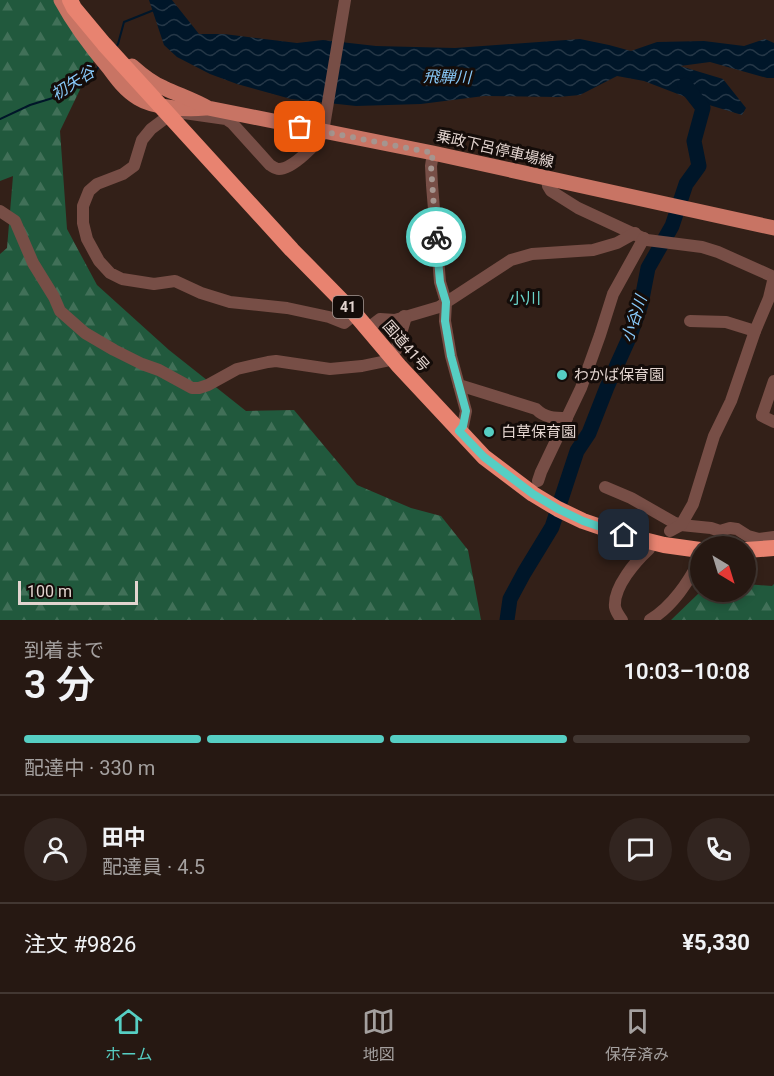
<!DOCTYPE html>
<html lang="ja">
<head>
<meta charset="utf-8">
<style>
	:root { --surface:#261812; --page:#322520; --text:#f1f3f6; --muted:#a4a09f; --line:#423732; --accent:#56cec3 }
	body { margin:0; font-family:Roboto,"Noto Sans JP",sans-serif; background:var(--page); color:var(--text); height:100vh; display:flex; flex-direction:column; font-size:22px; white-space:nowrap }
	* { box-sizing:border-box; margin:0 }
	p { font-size:20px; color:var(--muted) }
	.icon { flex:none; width:33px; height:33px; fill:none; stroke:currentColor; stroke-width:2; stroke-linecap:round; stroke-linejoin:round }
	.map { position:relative; height:620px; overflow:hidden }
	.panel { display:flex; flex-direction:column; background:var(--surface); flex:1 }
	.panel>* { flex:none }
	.needle { width:39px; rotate:142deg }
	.tools { position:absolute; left:690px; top:536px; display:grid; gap:12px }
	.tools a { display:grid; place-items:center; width:66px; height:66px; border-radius:50%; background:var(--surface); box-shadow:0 3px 9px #0003,0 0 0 2px var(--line); font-size:30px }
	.scale { position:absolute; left:18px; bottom:15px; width:120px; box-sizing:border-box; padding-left:6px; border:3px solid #e2d4cf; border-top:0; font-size:16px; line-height:21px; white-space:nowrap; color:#e2d4cf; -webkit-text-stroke:4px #140c09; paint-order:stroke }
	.pin { position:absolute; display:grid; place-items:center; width:51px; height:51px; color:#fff; margin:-26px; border-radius:12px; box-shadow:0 3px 9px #0006 }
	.courier { position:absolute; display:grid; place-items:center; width:60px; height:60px; margin:-30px; border:4px solid #56cec3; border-radius:50%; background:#fff; color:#222; box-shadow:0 2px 8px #0007 }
	.summary em { font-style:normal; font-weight:600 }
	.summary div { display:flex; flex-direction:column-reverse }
	.summary { display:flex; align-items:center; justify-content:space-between; height:102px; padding:0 24px }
	h1 { font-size:39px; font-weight:600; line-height:45px }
	.bar { display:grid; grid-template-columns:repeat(4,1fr); gap:9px 6px; align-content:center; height:72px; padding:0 24px }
	.bar i { height:8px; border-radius:4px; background:var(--line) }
	.bar .active { background:var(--accent) }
	.bar p { grid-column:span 4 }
	.line { display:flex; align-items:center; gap:15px; padding:0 24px; border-top:2px solid var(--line) }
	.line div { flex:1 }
	.round { display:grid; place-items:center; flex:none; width:63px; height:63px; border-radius:32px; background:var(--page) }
	.tabs { display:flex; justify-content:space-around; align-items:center; height:84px; border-top:2px solid var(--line); background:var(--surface); font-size:16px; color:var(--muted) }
	.tabs a { display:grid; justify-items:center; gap:3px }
	.tabs .active { color:var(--accent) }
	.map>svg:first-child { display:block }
</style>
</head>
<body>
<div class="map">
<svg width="774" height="620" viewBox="0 0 774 620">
	<defs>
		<pattern id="forest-firs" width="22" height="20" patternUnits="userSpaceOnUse" patternTransform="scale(1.5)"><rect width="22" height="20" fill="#21593d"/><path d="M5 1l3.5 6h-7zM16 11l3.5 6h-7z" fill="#417058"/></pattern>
		<pattern id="water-waves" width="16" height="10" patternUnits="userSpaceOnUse" patternTransform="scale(1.5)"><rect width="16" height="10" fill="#001629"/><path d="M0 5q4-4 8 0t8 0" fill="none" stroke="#253747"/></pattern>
	</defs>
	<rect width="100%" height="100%" fill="#332018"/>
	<g fill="url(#forest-firs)">
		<path d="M0,0H73L101,46L60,131L67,229L97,285L169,350L246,411L294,410L357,485L411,508L441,516L468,550L481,620H0V254L7,248L13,176L0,181Z"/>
		<path d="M746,584L772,586L774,584V620H671L699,593L704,591H746Z"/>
	</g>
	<path fill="url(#water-waves)" d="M149,0H172L199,34H224L297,43L323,40L376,46L455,48L580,39L609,45L631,51L657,42L704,41L744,46L765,39L774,43V78H767L710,62L680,66L723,79L746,108L742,115L696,101L644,81L617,76L580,95L558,97L484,96L421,104L356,106L291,99L237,84L210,74L177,57L164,45Z"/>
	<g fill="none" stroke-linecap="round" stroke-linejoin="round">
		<g stroke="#001629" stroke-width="2">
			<path d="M115,48L118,44L124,22L154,10"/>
			<path d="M0,119L30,105L56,97L96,71L99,66"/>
		</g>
		<path stroke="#001629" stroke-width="15" d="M507,620L510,599L524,573L552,527L577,451L589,433L607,387L630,336L641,304L648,268L672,226L686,184L699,166L694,141L703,108L685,85"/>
		<g stroke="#774e46" stroke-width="12">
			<path d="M345,0L323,132C318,144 292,169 279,169C276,169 272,166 270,165L232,123L226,119L184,113L167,117L151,129L142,140L134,166L123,174L97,184L89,191L83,206V223L87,239L99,261L110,273L122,279L154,284L175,281L201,293L230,302L287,308L329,317L344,323L355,314"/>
			<path d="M433,153L431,166L432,185L440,282L446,302L445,321L451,356L466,411L463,426L459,431"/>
			<path d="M547,179L548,186L551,191L578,208L647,240L702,247L718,252L774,277"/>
			<path d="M0,211L15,221L33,263L54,297L60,311L85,333L114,350L142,364L159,370L192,388H199L208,385L237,369L268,362L276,361L330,369L362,366L386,361"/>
			<path d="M690,321L726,322L755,331"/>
			<path d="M367,329L380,319L395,320L439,307L511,260L532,254L593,250L617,243L635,233"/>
			<path d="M396,350L405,320L404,316"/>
			<path d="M774,381L762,416L774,422"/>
			<path d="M459,385L536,409C545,418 554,418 567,418"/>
			<path d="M538,481L541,472L581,388L600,335L613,294L644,238"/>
			<path d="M605,487L631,498L673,522L681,525L711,528L720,531L730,528L737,529L748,536L759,539L774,537"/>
			<path d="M670,531L681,525L693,504L714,436L731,401L755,331L769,298L774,277"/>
			<path d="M720,546L723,539L720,531"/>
			<path d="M622,620C619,616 616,612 615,607C613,587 636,561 649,549"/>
			<path d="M650,620C673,606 688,582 700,560"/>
		</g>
		<g stroke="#c87464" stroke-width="15">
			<path d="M61,0C74,24 91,47 109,68C117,79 125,90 138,98C154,108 187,110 205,108"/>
			<path d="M132,66C142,75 152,83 164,88C179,95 194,100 208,108L433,153L774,228"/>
		</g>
		<g stroke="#e88370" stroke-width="16">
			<path d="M70,0L74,8L104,44L292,250L355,314L399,366L484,457L533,494L558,509L583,521L624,535L664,545L700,550"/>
			<path d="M746,550L774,548"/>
		</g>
	</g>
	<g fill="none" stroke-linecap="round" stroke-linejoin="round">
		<path stroke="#a5958f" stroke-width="6" stroke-dasharray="0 10.8" d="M300,127L433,153L431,166L436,237"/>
		<path stroke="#56cec3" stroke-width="8" d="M436,237L440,282L446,302L445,321L451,356L466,411L463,426L459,431L484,457L533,494L558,509L583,521L624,535"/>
	</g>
	<g fill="#56cec3" stroke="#140c09" stroke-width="2">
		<circle cx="562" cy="375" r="6"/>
		<circle cx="489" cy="432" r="6"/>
	</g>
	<g text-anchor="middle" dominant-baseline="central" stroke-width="6" stroke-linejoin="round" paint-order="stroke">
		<rect fill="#140c09" stroke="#a49894" stroke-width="1.5" x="333" y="296" width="30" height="22" rx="4.5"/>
		<g font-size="14" font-weight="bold" fill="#e2d4cf">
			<text x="348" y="307">41</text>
		</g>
		<g font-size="15" fill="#e2d4cf" stroke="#140c09">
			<text transform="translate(495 149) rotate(13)">乗政下呂停車場線</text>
			<text transform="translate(406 346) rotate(49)">国道41号</text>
		</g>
		<g font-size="15" fill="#e2d4cf" stroke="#140c09" text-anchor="start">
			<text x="574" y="375">わかば保育園</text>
			<text x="501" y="432">白草保育園</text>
		</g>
		<g font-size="16" font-style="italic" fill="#88c9f9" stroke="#140c09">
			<text transform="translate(447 77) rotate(1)">飛騨川</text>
			<text transform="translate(73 83) rotate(-33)">初矢谷</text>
			<text transform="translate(634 319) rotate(-72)">小谷川</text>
		</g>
		<g font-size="16" fill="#6ad4ca" stroke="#140c09">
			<text x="525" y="298">小川</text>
		</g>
	</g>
</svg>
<div class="tools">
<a><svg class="needle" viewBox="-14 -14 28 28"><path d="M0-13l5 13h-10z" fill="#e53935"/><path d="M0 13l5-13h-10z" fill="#a4a09f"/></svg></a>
</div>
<div class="scale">100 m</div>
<div class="pin" style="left:300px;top:127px;background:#ea580c"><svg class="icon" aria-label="bag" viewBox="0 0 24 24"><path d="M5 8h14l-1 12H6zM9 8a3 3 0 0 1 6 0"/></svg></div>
<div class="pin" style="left:624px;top:535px;background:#1f2937"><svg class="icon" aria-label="home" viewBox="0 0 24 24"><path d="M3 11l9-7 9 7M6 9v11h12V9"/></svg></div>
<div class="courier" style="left:436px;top:237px"><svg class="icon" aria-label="bike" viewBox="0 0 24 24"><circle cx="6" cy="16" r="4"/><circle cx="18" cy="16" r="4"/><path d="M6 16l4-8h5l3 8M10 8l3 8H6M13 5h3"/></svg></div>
</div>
<section class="panel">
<div class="summary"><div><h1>3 分</h1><p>到着まで</p></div><em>10:03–10:08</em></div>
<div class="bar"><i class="active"></i><i class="active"></i><i class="active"></i><i></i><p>配達中 · 330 m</p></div>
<div class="line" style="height:108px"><a class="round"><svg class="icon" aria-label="person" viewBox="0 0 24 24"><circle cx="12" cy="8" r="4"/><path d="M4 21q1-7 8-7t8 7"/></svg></a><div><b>田中</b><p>配達員 · 4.5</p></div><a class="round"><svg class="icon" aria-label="chat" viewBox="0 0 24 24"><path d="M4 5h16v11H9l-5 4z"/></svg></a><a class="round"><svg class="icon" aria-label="phone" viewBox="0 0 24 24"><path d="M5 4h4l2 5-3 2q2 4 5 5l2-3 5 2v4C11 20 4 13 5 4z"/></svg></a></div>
<div class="line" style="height:78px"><div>注文 #9826</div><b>¥5,330</b></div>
</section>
<nav class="tabs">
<a class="active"><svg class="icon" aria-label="home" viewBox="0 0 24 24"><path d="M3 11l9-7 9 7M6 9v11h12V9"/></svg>ホーム</a>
<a><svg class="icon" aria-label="map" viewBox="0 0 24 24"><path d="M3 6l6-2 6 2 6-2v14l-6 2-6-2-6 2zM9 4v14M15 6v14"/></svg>地図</a>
<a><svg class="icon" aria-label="saved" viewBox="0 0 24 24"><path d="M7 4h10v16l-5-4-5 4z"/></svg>保存済み</a>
</nav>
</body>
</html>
